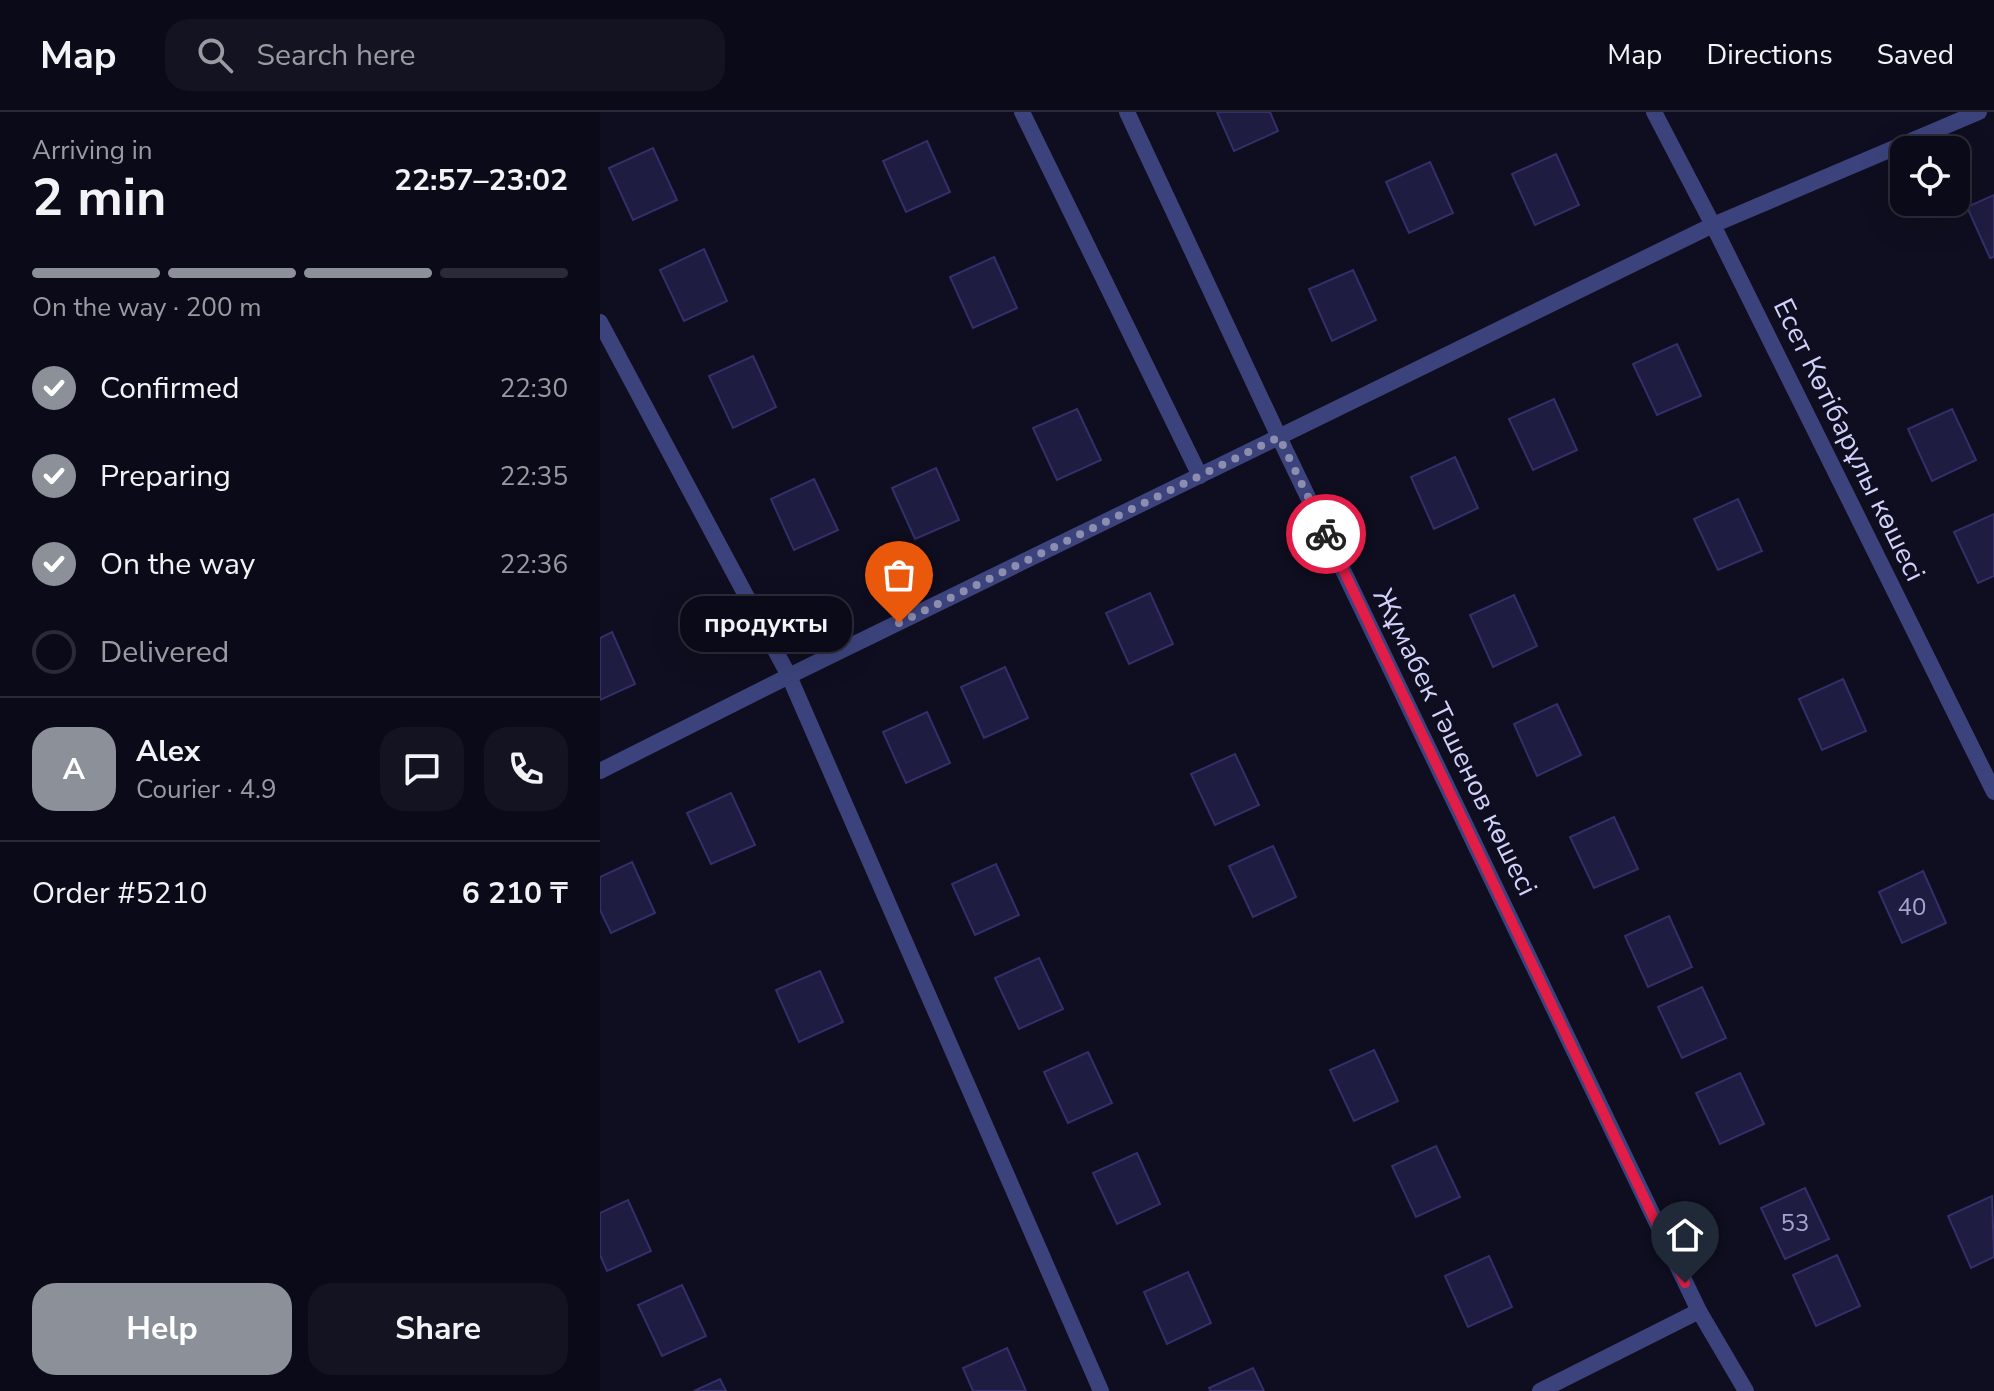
<!DOCTYPE html>
<html lang="en">
<head>
<meta charset="utf-8">
<style>
	:root { --surface:#0b0a18; --page:#141321; --text:#f1f3f6; --muted:#9a9aa2; --line:#2b2b37; --accent:#8c9099 }
	body { margin:0; font-family:"Nunito Sans",sans-serif; background:var(--page); color:var(--text); height:100vh; display:flex; flex-direction:column; font-size:30px; white-space:nowrap }
	* { box-sizing:border-box; margin:0 }
	p { font-size:26px; color:var(--muted) }
	.icon { flex:none; width:44px; height:44px; fill:none; stroke:currentColor; stroke-width:2; stroke-linecap:round; stroke-linejoin:round }
	.map { position:relative; flex:1; overflow:hidden }
	.details { display:flex; flex-direction:column; background:var(--surface); width:600px }
	.details>* { flex:none }
	.fabs { position:absolute; left:1290px; top:24px; display:grid; gap:16px }
	.fabs a { display:grid; place-items:center; width:80px; height:80px; border-radius:16px; background:var(--surface); box-shadow:0 8px 32px #0002,0 0 0 2px var(--line); font-size:40px }
	.pin { position:absolute; display:grid; place-items:center; width:68px; height:68px; color:#fff; margin:-82px -34px; border-radius:50% 50% 50% 0; rotate:-45deg; box-shadow:0 0 8px #0007 }
	.pin .icon { rotate:45deg }
	.courier { position:absolute; display:grid; place-items:center; width:80px; height:80px; margin:-40px; border:6px solid #e11d48; border-radius:50%; background:#fff; color:#222; box-shadow:0 2px 10px #0007 }
	.bubble { position:absolute; height:56px; border-radius:24px; background:var(--surface); box-shadow:0 8px 32px #0002,0 0 0 2px var(--line); font-size:26px; font-weight:700; line-height:56px; text-align:center }
	.summary em { font-style:normal; font-weight:700 }
	.summary div { display:flex; flex-direction:column-reverse }
	.summary { display:flex; align-items:center; justify-content:space-between; height:136px; padding:0 32px }
	h1 { font-size:52px; font-weight:700; line-height:60px }
	.bar { display:grid; grid-template-columns:repeat(4,1fr); gap:12px 8px; align-content:center; height:96px; padding:0 32px }
	.bar i { height:10px; border-radius:6px; background:var(--line) }
	.bar .on { background:var(--accent) }
	.bar p { grid-column:span 4 }
	.line { display:flex; align-items:center; gap:20px; padding:0 32px; border-top:2px solid var(--line) }
	.line div { flex:1 }
	.round { display:grid; place-items:center; flex:none; width:84px; height:84px; border-radius:24px; background:var(--page) }
	ol { padding:0 32px; list-style:none }
	li { display:flex; align-items:center; gap:24px; height:88px }
	li p { margin-inline-start:auto }
	li .icon { padding:8px; border-radius:50%; background:var(--accent); color:#fff; stroke-width:4 }
	li:last-child { color:var(--muted) }
	li i { width:44px; height:44px; border:4px solid var(--line); border-radius:50% }
	.button { display:flex; gap:16px; margin-top:auto; padding:16px 32px }
	.button a { flex:1; height:92px; border-radius:24px; background:var(--accent); color:#fff; font-size:32px; font-weight:700; line-height:92px; text-align:center }
	.button a+a { background:var(--page); color:var(--text) }
	header { display:flex; align-items:center; gap:48px; box-sizing:border-box; height:112px; padding:0 40px; background:var(--surface); border-bottom:2px solid var(--line) }
	header strong { font-size:38px }
	nav { display:flex; gap:44px; margin-inline-start:auto; font-size:28px }
	.search { width:560px; height:72px; background:var(--page); display:flex; align-items:center; gap:20px; box-sizing:border-box; padding:0 28px; border-radius:24px; color:var(--muted); font-size:30px }
	main { display:flex; flex:1; min-height:0 }
	.map>svg:first-child { display:block }
</style>
</head>
<body>
<header>
<strong>Map</strong>
<div class="search"><svg class="icon" aria-label="search" viewBox="0 0 24 24"><circle cx="10" cy="10" r="6"/><path d="M15 15l6 6"/></svg>Search here</div>
<nav><a>Map</a><a>Directions</a><a>Saved</a></nav>
</header>
<main>
<section class="details">
<div class="summary"><div><h1>2 min</h1><p>Arriving in</p></div><em>22:57–23:02</em></div>
<div class="bar"><i class="on"></i><i class="on"></i><i class="on"></i><i></i><p>On the way · 200 m</p></div>
<ol>
<li><svg class="icon" aria-label="check" viewBox="0 0 24 24"><path d="M5 12l5 5 9-10"/></svg>Confirmed<p>22:30</p></li>
<li><svg class="icon" aria-label="check" viewBox="0 0 24 24"><path d="M5 12l5 5 9-10"/></svg>Preparing<p>22:35</p></li>
<li><svg class="icon" aria-label="check" viewBox="0 0 24 24"><path d="M5 12l5 5 9-10"/></svg>On the way<p>22:36</p></li>
<li><i></i>Delivered</li>
</ol>
<div class="line" style="height:144px"><b class="round" style="background:var(--accent);color:#fff">A</b><div><b>Alex</b><p>Courier · 4.9</p></div><a class="round"><svg class="icon" aria-label="chat" viewBox="0 0 24 24"><path d="M4 5h16v11H9l-5 4z"/></svg></a><a class="round"><svg class="icon" aria-label="phone" viewBox="0 0 24 24"><path d="M5 4h4l2 5-3 2q2 4 5 5l2-3 5 2v4C11 20 4 13 5 4z"/></svg></a></div>
<div class="line" style="height:104px"><div>Order #5210</div><b>6 210 ₸</b></div>
<div class="button"><a>Help</a><a>Share</a></div>
</section>
<div class="map">
<svg width="1394" height="1279" viewBox="0 0 1394 1279">
	<rect width="100%" height="100%" fill="#0f0e20"/>
	<g fill="#1e1c40" stroke="#322f6a" stroke-width="2">
		<path d="M617,0H670L678,19L634,39Z"/>
		<path d="M327,29L350,80L306,100L283,49Z"/>
		<path d="M53,36L77,88L33,108L9,56Z"/>
		<path d="M956,42L979,93L935,113L912,62Z"/>
		<path d="M830,50L853,101L809,121L786,70Z"/>
		<path d="M1394,83V145L1390,146L1367,95Z"/>
		<path d="M104,137L127,189L84,209L60,158Z"/>
		<path d="M394,145L417,196L373,216L350,165Z"/>
		<path d="M753,158L776,208L732,229L709,177Z"/>
		<path d="M1077,232L1101,284L1057,303L1033,252Z"/>
		<path d="M153,244L176,295L133,316L109,264Z"/>
		<path d="M954,287L977,338L933,358L909,307Z"/>
		<path d="M477,297L501,348L457,368L433,316Z"/>
		<path d="M1352,297L1376,348L1332,369L1308,317Z"/>
		<path d="M855,345L878,396L834,417L811,365Z"/>
		<path d="M336,356L359,408L315,427L292,376Z"/>
		<path d="M214,367L238,418L194,438L171,387Z"/>
		<path d="M1138,387L1162,439L1118,458L1094,407Z"/>
		<path d="M1394,402V464L1378,471L1354,420Z"/>
		<path d="M550,481L573,532L529,552L506,501Z"/>
		<path d="M914,483L937,534L893,555L870,503Z"/>
		<path d="M12,520L35,572L0,588V526Z"/>
		<path d="M405,555L428,606L384,626L361,575Z"/>
		<path d="M1243,567L1266,619L1222,638L1199,587Z"/>
		<path d="M957,592L981,643L937,664L914,612Z"/>
		<path d="M327,600L350,651L306,671L283,620Z"/>
		<path d="M635,642L659,693L615,713L591,662Z"/>
		<path d="M131,681L155,733L111,752L87,701Z"/>
		<path d="M1014,705L1038,757L994,776L970,725Z"/>
		<path d="M673,734L696,785L653,805L629,754Z"/>
		<path d="M32,750L55,801L11,821L0,798V765Z"/>
		<path d="M396,752L419,803L375,823L352,772Z"/>
		<path d="M1323,759L1346,811L1302,831L1279,780Z"/>
		<path d="M1069,804L1092,855L1048,875L1025,824Z"/>
		<path d="M439,846L463,897L419,917L395,866Z"/>
		<path d="M220,859L243,910L199,930L176,878Z"/>
		<path d="M1102,875L1126,926L1082,946L1058,895Z"/>
		<path d="M774,938L798,989L754,1009L730,958Z"/>
		<path d="M488,940L512,991L468,1011L444,960Z"/>
		<path d="M1140,961L1164,1012L1120,1032L1096,981Z"/>
		<path d="M836,1034L860,1085L816,1105L792,1054Z"/>
		<path d="M537,1041L560,1092L517,1112L493,1061Z"/>
		<path d="M1205,1076L1229,1127L1185,1147L1161,1096Z"/>
		<path d="M1392,1084L1394,1145L1371,1156L1348,1104Z"/>
		<path d="M28,1088L51,1139L7,1159L0,1143V1101Z"/>
		<path d="M1237,1143L1260,1194L1216,1214L1193,1163Z"/>
		<path d="M889,1144L912,1195L868,1215L845,1164Z"/>
		<path d="M588,1160L611,1211L567,1232L544,1180Z"/>
		<path d="M82,1173L106,1224L62,1244L38,1193Z"/>
		<path d="M407,1236L426,1279H373L363,1256Z"/>
		<path d="M653,1256L664,1279H611L609,1276Z"/>
		<path d="M120,1267L126,1279H94Z"/>
	</g>
	<g fill="none" stroke-linecap="round" stroke-linejoin="round">
		<g stroke="#3c437c" stroke-width="16">
			<path d="M422,0L600,364"/>
			<path d="M527,0L679,325L1099,1199L1146,1279"/>
			<path d="M1054,0L1113,113L1394,680"/>
			<path d="M0,210L189,564L501,1279"/>
			<path d="M0,659L189,564L1113,113L1379,0"/>
			<path d="M940,1279L1099,1199"/>
		</g>
	</g>
	<g fill="none" stroke-linecap="round" stroke-linejoin="round">
		<path stroke="#8c8daf" stroke-width="8" stroke-dasharray="0 14.4" d="M299,511L679,325L726,422"/>
		<path stroke="#e11d48" stroke-width="10" d="M726,422L1085,1171"/>
	</g>
	<g text-anchor="middle" dominant-baseline="central" stroke-width="6" stroke-linejoin="round" paint-order="stroke">
		<g font-size="24" fill="#a4a4cd">
			<text x="1312" y="795">40</text>
			<text x="1195" y="1111">53</text>
		</g>
		<g font-size="28" fill="#d0d2fc" stroke="#0f0e20">
			<text transform="translate(1249 328) rotate(64)">Есет Көтібарұлы көшесі</text>
			<text transform="translate(855 630) rotate(64)">Жұмабек Тәшенов көшесі</text>
		</g>
	</g>
</svg>
<div class="fabs">
<a><svg class="icon" aria-label="locate" viewBox="0 0 24 24"><circle cx="12" cy="12" r="6"/><path d="M12 2v4M12 18v4M2 12h4M18 12h4"/></svg></a>
</div>
<div class="pin" style="left:299px;top:511px;background:#ea580c"><svg class="icon" aria-label="bag" viewBox="0 0 24 24"><path d="M5 8h14l-1 12H6zM9 8a3 3 0 0 1 6 0"/></svg></div>
<div class="pin" style="left:1085px;top:1171px;background:#1f2937"><svg class="icon" aria-label="home" viewBox="0 0 24 24"><path d="M3 11l9-7 9 7M6 9v11h12V9"/></svg></div>
<div class="courier" style="left:726px;top:422px"><svg class="icon" aria-label="bike" viewBox="0 0 24 24"><circle cx="6" cy="16" r="4"/><circle cx="18" cy="16" r="4"/><path d="M6 16l4-8h5l3 8M10 8l3 8H6M13 5h3"/></svg></div>
<div class="bubble" style="left:80px;top:484px;width:172px">продукты</div>
</div>
</main>
</body>
</html>
